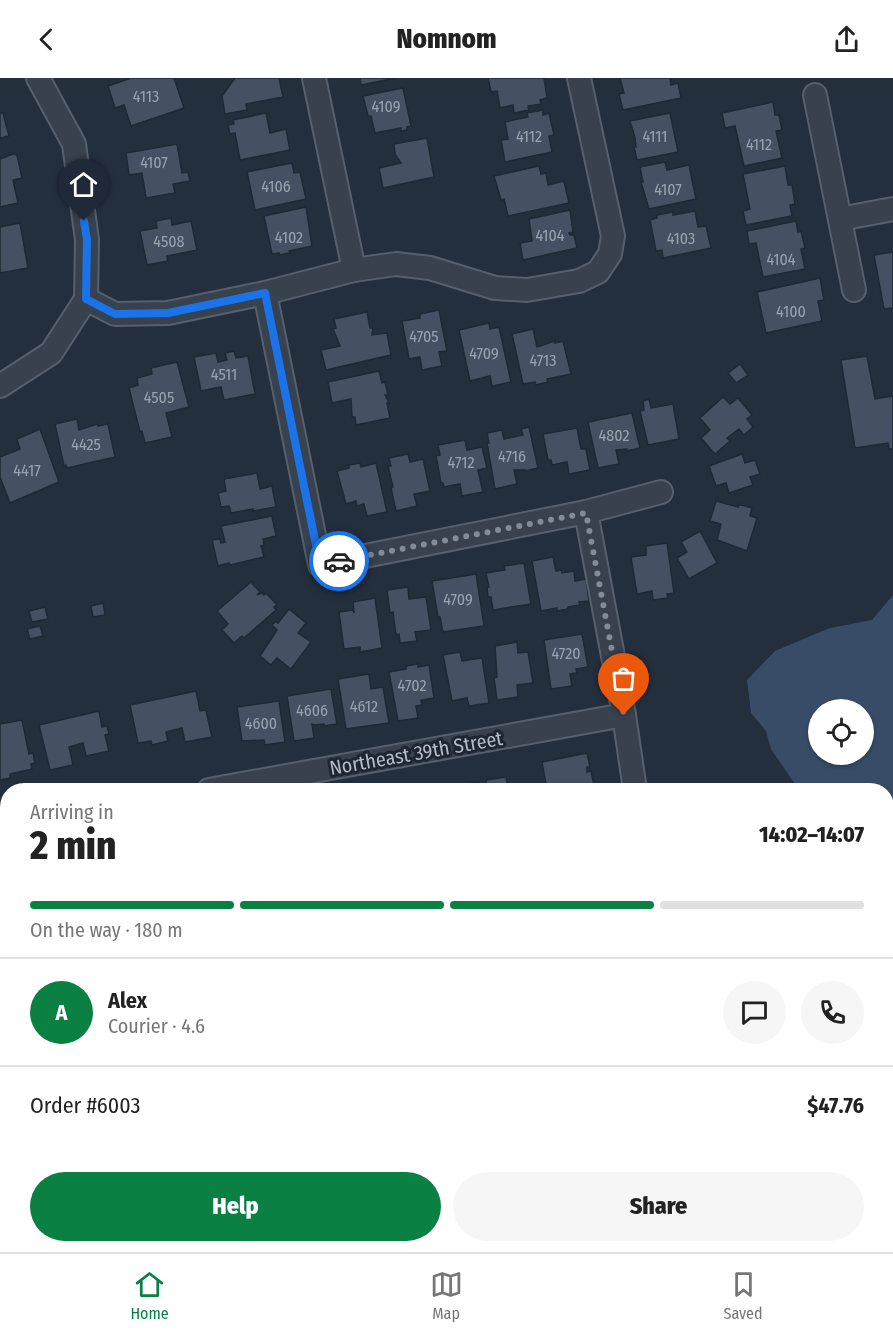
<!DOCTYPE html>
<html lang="en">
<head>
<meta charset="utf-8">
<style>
	:root { --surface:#fff; --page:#f6f6f6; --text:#222; --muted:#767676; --line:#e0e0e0; --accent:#0b8043 }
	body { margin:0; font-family:"Fira Sans Condensed",sans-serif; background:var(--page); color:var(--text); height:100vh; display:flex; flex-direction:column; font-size:22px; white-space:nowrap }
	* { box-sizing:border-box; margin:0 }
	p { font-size:20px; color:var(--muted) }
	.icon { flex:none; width:33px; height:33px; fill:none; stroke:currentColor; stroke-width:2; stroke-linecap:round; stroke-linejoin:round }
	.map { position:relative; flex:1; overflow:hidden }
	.side { position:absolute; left:0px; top:705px; width:894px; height:470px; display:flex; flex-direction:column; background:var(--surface); border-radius:24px 24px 0 0; box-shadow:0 2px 4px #0004 }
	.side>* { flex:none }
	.fabs { position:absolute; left:808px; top:621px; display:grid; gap:12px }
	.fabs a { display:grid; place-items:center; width:66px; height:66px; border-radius:50%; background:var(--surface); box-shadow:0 2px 4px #0004; font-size:30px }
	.pin { position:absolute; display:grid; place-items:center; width:51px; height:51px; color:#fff; margin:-62px -26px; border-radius:50% 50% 50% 0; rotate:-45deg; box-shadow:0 0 6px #0007 }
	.pin .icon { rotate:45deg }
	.courier { position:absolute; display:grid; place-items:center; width:60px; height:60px; margin:-30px; border:4px solid #1a73e8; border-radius:50%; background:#fff; color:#222; box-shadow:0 2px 8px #0007 }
	.overview em { font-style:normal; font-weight:800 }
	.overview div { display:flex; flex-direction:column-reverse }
	.overview { display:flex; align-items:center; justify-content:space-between; height:102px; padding:0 30px }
	h1 { font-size:39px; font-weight:800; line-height:45px }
	.bar { display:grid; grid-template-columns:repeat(4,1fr); gap:9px 6px; align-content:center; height:72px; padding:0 30px }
	.bar i { height:8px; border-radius:4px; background:var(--line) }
	.bar .current { background:var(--accent) }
	.bar p { grid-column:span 4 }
	.line { display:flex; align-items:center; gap:15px; padding:0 30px; border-top:2px solid var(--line) }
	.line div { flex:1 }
	.round { display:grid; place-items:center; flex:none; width:63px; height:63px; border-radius:32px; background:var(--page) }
	.primary-button { display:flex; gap:12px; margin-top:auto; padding:12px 30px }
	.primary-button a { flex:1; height:69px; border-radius:36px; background:var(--accent); color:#fff; font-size:24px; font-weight:800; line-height:69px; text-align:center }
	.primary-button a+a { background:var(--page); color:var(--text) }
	header { display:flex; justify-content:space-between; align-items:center; height:78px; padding:0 30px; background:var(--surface); font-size:27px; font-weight:800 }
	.tabs { display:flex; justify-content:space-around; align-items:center; height:84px; border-top:2px solid var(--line); background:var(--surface); font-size:16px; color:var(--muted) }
	.tabs a { display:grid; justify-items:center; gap:3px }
	.tabs .current { color:var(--accent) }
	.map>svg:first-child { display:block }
</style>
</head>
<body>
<header><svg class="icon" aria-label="back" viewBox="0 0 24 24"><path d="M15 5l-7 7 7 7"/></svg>Nomnom<svg class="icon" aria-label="share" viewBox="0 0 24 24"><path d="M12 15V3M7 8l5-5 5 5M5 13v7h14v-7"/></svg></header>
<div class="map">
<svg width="893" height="1174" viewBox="0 0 893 1174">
	<rect width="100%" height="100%" fill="#242f3e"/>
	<path fill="#394c67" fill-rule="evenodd" d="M893,517V772L887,771L886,712H799L771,671L766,653L751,635L747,602L775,573L830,550L872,542ZM819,632H864V676H819Z"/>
	<g fill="#455162" stroke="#1f2835" stroke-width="1.5">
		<path d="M131,0H174L184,30L131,48L124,27L115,30L108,8Z"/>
		<path d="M235,0H279L283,19L246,26L247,32L225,36L222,18Z"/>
		<path d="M360,0H396L361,7Z"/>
		<path d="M488,0H544L547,20L540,22L541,26L528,28L529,32L514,35L513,27L500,30L497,13L491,14Z"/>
		<path d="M620,0H670L671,7L678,5L681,20L623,32L619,16L624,15Z"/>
		<path d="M403,10L411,48L407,49V52L401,53V50L375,55L371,38H368L363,18Z"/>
		<path d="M773,24L775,37H779L782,52L776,53L782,80L744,88L735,48L725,50L722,35Z"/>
		<path d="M543,32V37L549,35L554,57L549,58L552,74L505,84L501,62L508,61L505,44L528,39L527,35Z"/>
		<path d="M0,35H3L9,58L0,60Z"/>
		<path d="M266,35L270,55L286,51L290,72L240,82L235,55L230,56L228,47L234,46L233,42Z"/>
		<path d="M670,35L678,74L637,82L634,69H636L635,60L630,43Z"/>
		<path d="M427,60L434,99L383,110L379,90L401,85L395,76L394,66Z"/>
		<path d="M177,66L182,95L188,94L190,103L173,106L175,115L146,120L142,95L129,97L126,75Z"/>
		<path d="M13,76L17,77L22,100L13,102L18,125L0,129V81Z"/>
		<path d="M665,84L667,92L689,87L696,121L649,131L641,104H643L640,89Z"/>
		<path d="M292,85L294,95L300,94L306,121L255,132L247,94Z"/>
		<path d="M539,88L541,96L546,95L548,107L564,103L569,125L508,138L504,121L501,122L494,98Z"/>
		<path d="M785,88L788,107H792L795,126L790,127L792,138L746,147L743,133L750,131L743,96Z"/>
		<path d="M306,129L312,168L289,173L290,175L279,177V175L272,176L264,138Z"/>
		<path d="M570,132L573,154L569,155L570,157H574L577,170L523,182L520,165L532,163L529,141Z"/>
		<path d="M695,133L698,149L706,148L711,170L663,180L662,172L656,173L650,142L657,140V137L673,134V137Z"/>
		<path d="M171,140L172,147L191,143L197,172L167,178L168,183L147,187L140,153L157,150L156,143Z"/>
		<path d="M796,143L798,154L801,153L805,170L801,171L805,191L763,199L756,165L749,166L747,153Z"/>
		<path d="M20,145L28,190L0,195V149Z"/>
		<path d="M893,174V230L884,231L874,177Z"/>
		<path d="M820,200L824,222L818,223L822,243L766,255L757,214Z"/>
		<path d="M439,232L447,273L439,274L442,288L422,292L420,279L409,281L402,243L420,240V236Z"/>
		<path d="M367,234L370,250H373L372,257L387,255L391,277L326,292L321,272L340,268L333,251L336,250L334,241Z"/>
		<path d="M489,245L490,251L499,249L511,304L492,308L490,298L470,303L459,252Z"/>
		<path d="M533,251L537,269L555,263V265L563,263L571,296L547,301L548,304L536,307L535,304L523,306L512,256Z"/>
		<path d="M234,273L236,280L248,278L255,316L224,322L221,309L201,313L194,279L216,275L218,284L227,282L225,275Z"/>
		<path d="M867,278L875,321L893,318V371H889L888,365L855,370L841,282Z"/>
		<path d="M177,284L189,329L166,335L172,359L145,365L142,353L140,354L129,310L138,307L137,300L152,296L151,290Z"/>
		<path d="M740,286L748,297L736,305L728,295Z"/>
		<path d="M379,293L382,305L385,304L388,317H385L389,325H387L390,340L356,347L355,339H352L351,321L332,325L328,304Z"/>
		<path d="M723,319L730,326L738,320L752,337L747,341L753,349L744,357L739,351L727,360L730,363L715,376L701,360L710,352L700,340Z"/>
		<path d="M649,321L651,330L673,326L679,361L648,367L640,333L644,332L643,323Z"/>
		<path d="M632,335L640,370L627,373V371L616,372L619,386L598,390L588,344Z"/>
		<path d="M77,341L79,352L97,346L98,348L108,346L115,379L67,390L66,387L64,388L55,346Z"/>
		<path d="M529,349L538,390L525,393V392H514L517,406L495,411L487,365H489L487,355L502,352L504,361L523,357L521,351Z"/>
		<path d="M577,350L581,371H586L590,392L569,396L567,384L552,387L551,382H548L543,356Z"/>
		<path d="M40,351L59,404L10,425L0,399V379L20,371L17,361Z"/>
		<path d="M465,362L467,372L482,369L487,390L478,392L483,414L462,418L460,406L444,409L443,405H441L436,378L440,377L438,367Z"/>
		<path d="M408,376L410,384L423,381L430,413L414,416L417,428L396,433L391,410L393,409L388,388H391L389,380Z"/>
		<path d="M742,376L745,385L755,382L760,396L750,399L753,407L729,415L726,405L716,408L709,388Z"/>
		<path d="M360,385L361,389L376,385L387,434L367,438L364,426L357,428L356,423L346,426L337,393L349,390V387Z"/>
		<path d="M257,395L260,411L272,408L276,429L253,433V431L231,435L229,428L221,429L218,415L226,413L224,401Z"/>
		<path d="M716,423L738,429V426L752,430L750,438L757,440L747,473L717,462L721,446L710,443Z"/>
		<path d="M272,438L276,458L263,461L264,467L261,468L264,479L230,487L229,485L218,488L212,462L220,461L221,465L225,464L221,448Z"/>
		<path d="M700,453L717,485L689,501L677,480L687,474L681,464Z"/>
		<path d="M667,465L674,515L667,516L668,520L653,522L652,513L637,516L631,479L646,477V468Z"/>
		<path d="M553,479L556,493L561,492L562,495L574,493L575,503L586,501L589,523L579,524L580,527L568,529V531L557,533V530L541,533L532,483Z"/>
		<path d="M524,485L531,526L493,532L491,519H488L487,509H489L486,495L505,492L504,488Z"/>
		<path d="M476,496L484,548L443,554L440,539H438L432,503Z"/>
		<path d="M251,504L260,514L257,517L262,515L264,517L266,515L277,527L274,529L276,532L244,560L242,558L234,565L222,552L228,546L217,533Z"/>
		<path d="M408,509L409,521L426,519L431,552L415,554L417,563L400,565L399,556L396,557L393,534L390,535L387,512Z"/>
		<path d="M375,520L382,570L360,574V569L344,571L339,534L353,532L354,535L353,524Z"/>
		<path d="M103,525L105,537L93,539L91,528Z"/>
		<path d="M45,529L48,541L32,544L29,533Z"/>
		<path d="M289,531L306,545L298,555L311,564L291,591L277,580L271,587L260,578L277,552L272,547L276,543L278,545Z"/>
		<path d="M40,548L43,558L30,561L27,551Z"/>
		<path d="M582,556L588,589L576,591L577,595L570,596L572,608L551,611L544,562Z"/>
		<path d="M517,564L518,575L528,574L533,605L517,607L518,619L497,622L494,600L497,599L495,568Z"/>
		<path d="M460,574L462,583L482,580L489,625L469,628L467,620L452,623L443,577Z"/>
		<path d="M418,586V589L429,587L434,620L421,622L422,627L416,628L418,640L398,643L389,594L406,591V588Z"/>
		<path d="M369,596L371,611L383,609L389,645L346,651L338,601Z"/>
		<path d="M331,611L337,646L324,648V646L314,647L312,646L314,660L294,663L287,618Z"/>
		<path d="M196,613L200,633L206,632L212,659L185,664L182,650L166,654L168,663L152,667L151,663L138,665L130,627Z"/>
		<path d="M279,623L285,664L265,667L264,662L242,663L237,629Z"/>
		<path d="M99,633L102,649L107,648L109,656L105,657L109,673L86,678L83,665L69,669L73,687L50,692L39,647Z"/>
		<path d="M22,642L29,676L33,675L35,685L31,686L32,691L10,696V700L0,702V646Z"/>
		<path d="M587,675L590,689H587V694L591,693L595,712H547L542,684Z"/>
		<path d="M506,699L508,711L525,709V712H487L486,702Z"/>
		<path d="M479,704L480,712H440L439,710L453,708V712H458L457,707Z"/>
		<path d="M8,796V831L0,832V800L1,797Z"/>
		<path d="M893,909V942L886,912Z"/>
		<path d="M8,1014V1035L0,1036V1015Z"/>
		<path d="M574,1167H604L600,1168L601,1174H582V1170L575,1172Z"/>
	</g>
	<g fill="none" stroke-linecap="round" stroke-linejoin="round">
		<g stroke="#565f6c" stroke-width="26">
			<g id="minor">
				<path d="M38,0L74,66L87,162L86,221"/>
				<path d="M314,0L354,192"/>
				<path d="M815,17L854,212"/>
				<path d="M840,141L893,131"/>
				<path d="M265,215L320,487L586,434L661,414"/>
				<path d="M0,308L51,275L86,221L115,236L168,235L265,215L354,192L396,186L430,190L495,210L527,212L579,203L598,194L610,176L613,158L579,0"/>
				<path d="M586,434L624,637L635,712"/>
				<path d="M209,712L624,637"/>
				<path d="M0,751L8,749"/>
				<path d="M0,1076L8,1074"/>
			</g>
		</g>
		<use href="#minor" stroke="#38414e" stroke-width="22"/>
	</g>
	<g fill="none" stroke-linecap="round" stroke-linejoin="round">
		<path stroke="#828b98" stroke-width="6" stroke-dasharray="0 10.8" d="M339,483L586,435L624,637"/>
		<path stroke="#1a73e8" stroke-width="8" d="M84,143L87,162L86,221L115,236L168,235L265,215L320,487L339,483"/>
	</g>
	<g text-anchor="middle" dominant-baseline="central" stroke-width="6" stroke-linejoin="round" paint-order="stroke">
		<g font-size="16" fill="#98a1af">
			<text x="146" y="18">4113</text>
			<text x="386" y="28">4109</text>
			<text x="529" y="58">4112</text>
			<text x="655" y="58">4111</text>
			<text x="759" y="66">4112</text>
			<text x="154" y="84">4107</text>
			<text x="276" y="108">4106</text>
			<text x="668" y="111">4107</text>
			<text x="550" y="157">4104</text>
			<text x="289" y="159">4102</text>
			<text x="681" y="160">4103</text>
			<text x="169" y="163">4508</text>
			<text x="781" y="181">4104</text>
			<text x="791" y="233">4100</text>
			<text x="424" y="258">4705</text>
			<text x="484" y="275">4709</text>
			<text x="543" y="282">4713</text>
			<text x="224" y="296">4511</text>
			<text x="159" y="319">4505</text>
			<text x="614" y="357">4802</text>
			<text x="86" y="366">4425</text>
			<text x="512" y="378">4716</text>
			<text x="461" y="384">4712</text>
			<text x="27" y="392">4417</text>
			<text x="458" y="521">4709</text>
			<text x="566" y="575">4720</text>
			<text x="412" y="607">4702</text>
			<text x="364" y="628">4612</text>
			<text x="312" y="632">4606</text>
			<text x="261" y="645">4600</text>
		</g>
		<g font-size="20" fill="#b4bcc9" stroke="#1d2633">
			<text transform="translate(416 675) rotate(-10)">Northeast 39th Street</text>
		</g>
	</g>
</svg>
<div class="fabs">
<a><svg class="icon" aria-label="locate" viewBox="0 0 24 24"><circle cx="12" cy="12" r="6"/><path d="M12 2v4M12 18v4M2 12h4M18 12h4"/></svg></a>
</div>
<div class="pin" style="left:624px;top:637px;background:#ea580c"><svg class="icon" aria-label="bag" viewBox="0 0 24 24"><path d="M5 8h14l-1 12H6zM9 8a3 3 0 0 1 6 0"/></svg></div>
<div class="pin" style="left:84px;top:143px;background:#1f2937"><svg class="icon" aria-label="home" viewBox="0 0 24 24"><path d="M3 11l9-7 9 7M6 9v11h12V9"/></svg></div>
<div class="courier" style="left:339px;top:483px"><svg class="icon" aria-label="car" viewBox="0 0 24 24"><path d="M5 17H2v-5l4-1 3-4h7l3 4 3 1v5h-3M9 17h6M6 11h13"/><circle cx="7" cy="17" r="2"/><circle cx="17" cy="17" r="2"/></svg></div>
<section class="side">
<div class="overview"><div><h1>2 min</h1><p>Arriving in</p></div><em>14:02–14:07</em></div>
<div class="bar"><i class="current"></i><i class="current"></i><i class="current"></i><i></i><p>On the way · 180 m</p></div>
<div class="line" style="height:108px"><b class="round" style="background:var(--accent);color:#fff">A</b><div><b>Alex</b><p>Courier · 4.6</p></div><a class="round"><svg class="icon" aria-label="chat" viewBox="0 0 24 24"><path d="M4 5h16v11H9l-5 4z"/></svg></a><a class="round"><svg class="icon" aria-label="phone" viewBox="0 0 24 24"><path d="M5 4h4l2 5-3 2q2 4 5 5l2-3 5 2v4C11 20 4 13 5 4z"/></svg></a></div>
<div class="line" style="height:78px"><div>Order #6003</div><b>$47.76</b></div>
<div class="primary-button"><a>Help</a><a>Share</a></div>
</section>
</div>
<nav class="tabs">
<a class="current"><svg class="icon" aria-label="home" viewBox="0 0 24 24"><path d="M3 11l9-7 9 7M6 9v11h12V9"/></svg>Home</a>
<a><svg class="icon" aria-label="map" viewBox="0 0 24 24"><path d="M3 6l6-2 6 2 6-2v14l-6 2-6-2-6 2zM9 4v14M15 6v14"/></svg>Map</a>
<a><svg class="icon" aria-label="saved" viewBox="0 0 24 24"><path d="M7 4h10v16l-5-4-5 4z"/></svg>Saved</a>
</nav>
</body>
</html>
